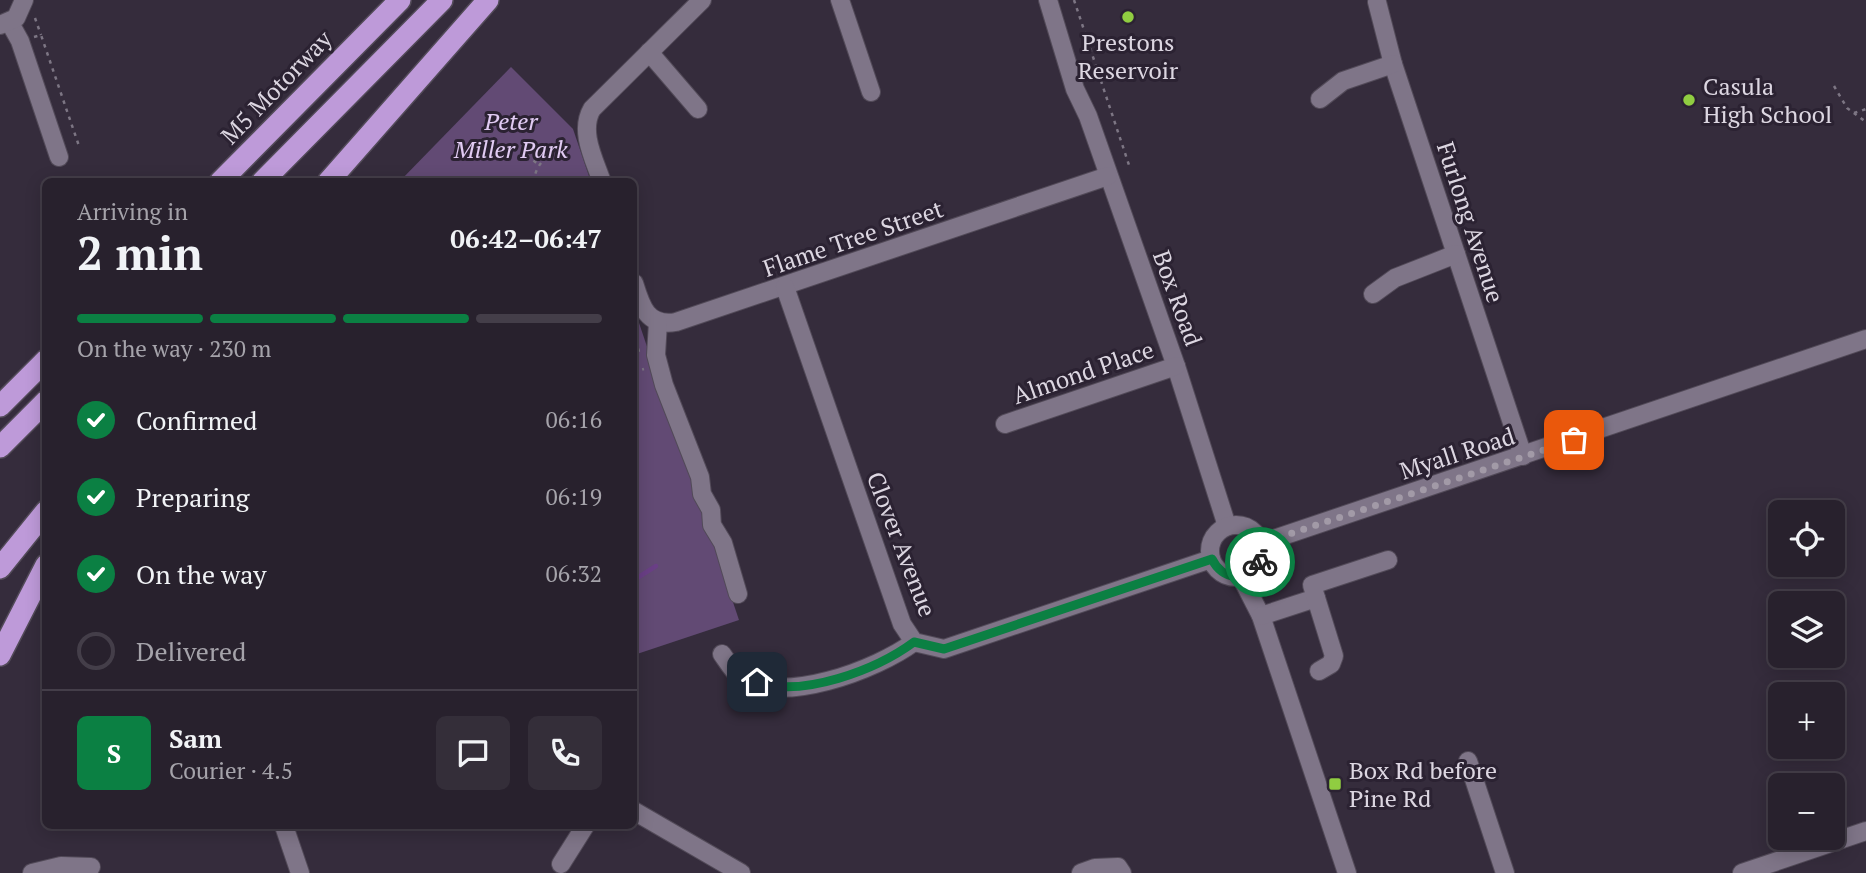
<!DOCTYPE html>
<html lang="en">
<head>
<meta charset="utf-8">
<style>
	:root { --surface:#28212d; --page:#342e39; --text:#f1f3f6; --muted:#a5a3aa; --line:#443e49; --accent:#0b8043 }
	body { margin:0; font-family:"PT Serif",serif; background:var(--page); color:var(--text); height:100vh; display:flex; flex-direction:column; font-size:26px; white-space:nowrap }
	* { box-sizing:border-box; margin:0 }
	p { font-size:23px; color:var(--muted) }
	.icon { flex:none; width:38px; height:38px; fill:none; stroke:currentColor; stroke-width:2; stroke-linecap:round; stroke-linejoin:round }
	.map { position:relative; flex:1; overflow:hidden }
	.sheet { position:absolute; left:42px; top:178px; width:595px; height:651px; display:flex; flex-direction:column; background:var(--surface); border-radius:10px; box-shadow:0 4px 18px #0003,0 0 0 2px var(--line) }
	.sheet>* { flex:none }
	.buttons { position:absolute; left:1768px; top:500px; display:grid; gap:14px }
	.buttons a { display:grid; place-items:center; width:77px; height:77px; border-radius:10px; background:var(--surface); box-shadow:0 4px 18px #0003,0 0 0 2px var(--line); font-size:35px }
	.pin { position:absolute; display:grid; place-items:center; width:60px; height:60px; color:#fff; margin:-30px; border-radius:14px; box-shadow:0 4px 10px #0006 }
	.courier { position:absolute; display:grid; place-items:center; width:70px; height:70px; margin:-35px; border:5px solid #0b8043; border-radius:50%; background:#fff; color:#222; box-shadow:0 2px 9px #0007 }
	.overview em { font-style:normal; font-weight:700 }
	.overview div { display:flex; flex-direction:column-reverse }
	.overview { display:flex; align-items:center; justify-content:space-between; height:119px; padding:0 35px }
	h1 { font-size:46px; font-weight:700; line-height:52px }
	.bar { display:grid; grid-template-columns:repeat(4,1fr); gap:10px 7px; align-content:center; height:84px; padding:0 35px }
	.bar i { height:9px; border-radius:5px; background:var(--line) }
	.bar .on { background:var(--accent) }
	.bar p { grid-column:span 4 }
	.line { display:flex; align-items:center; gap:18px; padding:0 35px; border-top:2px solid var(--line) }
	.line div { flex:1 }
	.round { display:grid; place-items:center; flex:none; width:74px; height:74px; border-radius:10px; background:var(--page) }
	ol { padding:0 35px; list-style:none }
	li { display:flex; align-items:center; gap:21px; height:77px }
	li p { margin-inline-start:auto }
	li .icon { padding:7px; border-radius:50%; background:var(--accent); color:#fff; stroke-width:4 }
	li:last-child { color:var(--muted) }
	li i { width:38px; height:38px; border:4px solid var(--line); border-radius:50% }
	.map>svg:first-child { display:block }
</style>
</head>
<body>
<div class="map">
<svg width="1866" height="873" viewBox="0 0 1866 873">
	<rect width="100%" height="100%" fill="#352c3c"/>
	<g fill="#624a74">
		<path d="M511,67L573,129L591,182H399Z"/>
		<path d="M634,308L739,620L634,655Z"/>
	</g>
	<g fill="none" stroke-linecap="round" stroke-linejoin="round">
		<path stroke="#6a3f86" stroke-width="4.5" d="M634,580L656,566"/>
		<g stroke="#524a58" stroke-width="20">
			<g id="minor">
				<path d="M840,0L871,92"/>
				<path d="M1048,0L1075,89L1088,116L1176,366L1227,526"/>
				<path d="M1377,2L1393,64L1523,456"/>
				<path d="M10,23L20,41L59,157"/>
				<path d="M0,25L16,18L24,0"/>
				<path d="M649,52L698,109"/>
				<path d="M1320,99L1343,81L1393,64"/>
				<path d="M602,182C594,159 579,131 592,109L702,0"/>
				<path d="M634,283C641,306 647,327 676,322L1108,176"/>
				<path d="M785,287L902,624L914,642L944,649L1211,559"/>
				<path d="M1373,294L1395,278L1456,254"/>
				<path d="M658,322L656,355L664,385L700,477L702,494L711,510L712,525L723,543L738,594"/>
				<path d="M1005,424L1176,366"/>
				<circle cx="1236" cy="551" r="26"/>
				<path d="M1262,543L1866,339"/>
				<path d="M1241,577L1261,616L1347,873"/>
				<path d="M1261,616L1316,598"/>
				<path d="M722,654C727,661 733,671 739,676C780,707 878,669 914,642"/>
				<path d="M1319,671L1331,664L1334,656L1312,585L1388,560"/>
				<path d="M1468,761L1505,873"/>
				<path d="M634,811L741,873"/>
				<path d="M284,826L300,873"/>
				<path d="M561,864L585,826"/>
				<path d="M32,873L61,866L91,867"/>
				<path d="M1081,873L1095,868L1118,867L1122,873"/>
				<path d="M1742,873L1866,831"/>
			</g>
		</g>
		<g stroke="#524a58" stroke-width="24">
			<g id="highway">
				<path d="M220,182L400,0"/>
				<path d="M262,182L442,0"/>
				<path d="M328,182L488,0"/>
				<path d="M0,406L46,360"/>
				<path d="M0,447L46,401"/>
				<path d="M0,568L46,511"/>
				<path d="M0,655L46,565"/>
			</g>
		</g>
		<g stroke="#7d7684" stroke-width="2.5" stroke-dasharray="3.5 5" stroke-linecap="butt">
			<path d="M1074,0L1130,168"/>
			<path d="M35,18L41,35"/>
			<path d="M34,37L41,35L79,146"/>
			<path d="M1834,86L1847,108L1866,122"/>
			<path d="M1854,113L1866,109"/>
			<path d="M519,160L528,156L540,166"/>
			<path d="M534,182C535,160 555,150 574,143"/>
			<path d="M634,332L639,352"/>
			<path d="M634,372L644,369"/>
			<path d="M634,412V468"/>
		</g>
		<use href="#minor" stroke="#7f7588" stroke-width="18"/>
		<use href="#highway" stroke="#be9ad9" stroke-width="21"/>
	</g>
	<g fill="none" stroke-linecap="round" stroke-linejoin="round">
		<path stroke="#a29aa7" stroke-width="7" stroke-dasharray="0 12.6" d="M1260,562L1262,543L1574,440"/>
		<path stroke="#0b8043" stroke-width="9" d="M757,682C802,698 876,670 914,642L944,649L1212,559C1222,580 1247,583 1260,562"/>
	</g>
	<g fill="#90cd41" stroke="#2b2232" stroke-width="2.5">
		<circle cx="1128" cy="17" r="7"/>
		<circle cx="1689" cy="100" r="7"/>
		<rect x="1328" y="777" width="14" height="14" rx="3.5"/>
	</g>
	<g text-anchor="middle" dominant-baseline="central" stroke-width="6" stroke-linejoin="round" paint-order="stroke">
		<g font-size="24" fill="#dcd6e1" stroke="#2b2232" text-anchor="start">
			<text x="1128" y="42" text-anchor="middle">Prestons<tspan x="1128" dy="28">Reservoir</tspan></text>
			<text x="1703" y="86">Casula<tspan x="1703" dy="28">High School</tspan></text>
			<text x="1349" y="770">Box Rd before<tspan x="1349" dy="28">Pine Rd</tspan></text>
		</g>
		<g font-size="24" fill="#dcd6e1" stroke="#2b2232">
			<text transform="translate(276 87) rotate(-46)">M5 Motorway</text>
			<text transform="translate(1471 222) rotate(72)">Furlong Avenue</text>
			<text transform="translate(853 238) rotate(-19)">Flame Tree Street</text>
			<text transform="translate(1178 298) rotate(70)">Box Road</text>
			<text transform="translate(1083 372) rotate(-19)">Almond Place</text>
			<text transform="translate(1457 453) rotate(-18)">Myall Road</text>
			<text transform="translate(902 544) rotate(69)">Clover Avenue</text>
		</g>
		<g font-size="24" font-style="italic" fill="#e1cbf3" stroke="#2b2232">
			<text x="511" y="121">Peter<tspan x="511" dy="28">Miller Park</tspan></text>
		</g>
	</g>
</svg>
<div class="buttons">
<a><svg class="icon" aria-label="locate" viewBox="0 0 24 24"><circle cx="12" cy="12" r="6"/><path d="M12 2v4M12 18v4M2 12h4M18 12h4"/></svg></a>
<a><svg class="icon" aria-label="layers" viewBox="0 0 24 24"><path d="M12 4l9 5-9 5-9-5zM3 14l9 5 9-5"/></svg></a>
<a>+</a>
<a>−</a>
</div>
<div class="pin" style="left:1574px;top:440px;background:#ea580c"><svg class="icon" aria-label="bag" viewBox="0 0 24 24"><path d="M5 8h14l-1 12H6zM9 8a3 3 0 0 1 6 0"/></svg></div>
<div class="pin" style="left:757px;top:682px;background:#1f2937"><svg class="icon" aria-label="home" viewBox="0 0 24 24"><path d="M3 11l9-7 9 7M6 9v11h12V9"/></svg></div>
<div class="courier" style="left:1260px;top:562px"><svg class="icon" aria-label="bike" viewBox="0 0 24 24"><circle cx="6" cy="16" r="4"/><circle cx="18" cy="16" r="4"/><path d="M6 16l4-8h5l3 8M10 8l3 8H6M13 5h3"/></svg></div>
<section class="sheet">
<div class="overview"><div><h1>2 min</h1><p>Arriving in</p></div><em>06:42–06:47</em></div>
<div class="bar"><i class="on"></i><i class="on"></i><i class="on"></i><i></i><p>On the way · 230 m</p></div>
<ol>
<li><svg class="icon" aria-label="check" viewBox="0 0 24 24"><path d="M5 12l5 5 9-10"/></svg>Confirmed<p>06:16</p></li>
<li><svg class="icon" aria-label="check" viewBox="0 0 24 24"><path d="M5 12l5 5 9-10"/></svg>Preparing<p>06:19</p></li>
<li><svg class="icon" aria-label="check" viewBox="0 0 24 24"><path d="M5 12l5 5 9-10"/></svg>On the way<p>06:32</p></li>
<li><i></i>Delivered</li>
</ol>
<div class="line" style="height:126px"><b class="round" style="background:var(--accent);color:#fff">S</b><div><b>Sam</b><p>Courier · 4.5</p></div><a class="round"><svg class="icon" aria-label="chat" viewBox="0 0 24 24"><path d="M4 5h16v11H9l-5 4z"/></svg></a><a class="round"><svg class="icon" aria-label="phone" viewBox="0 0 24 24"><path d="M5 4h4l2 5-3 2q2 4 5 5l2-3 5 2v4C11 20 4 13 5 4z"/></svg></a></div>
</section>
</div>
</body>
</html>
